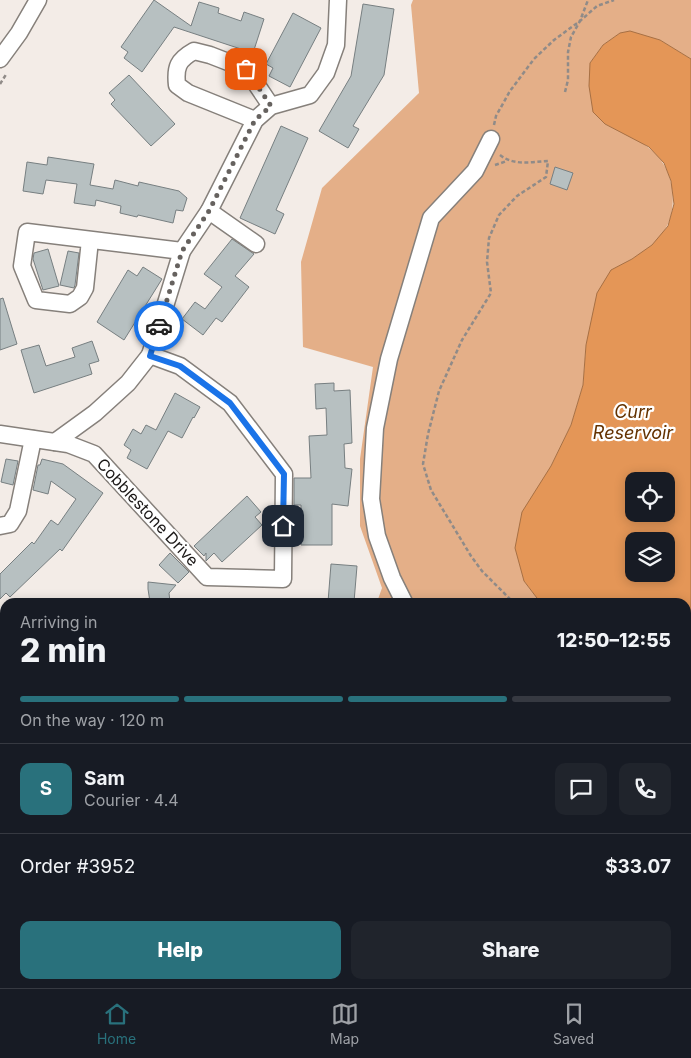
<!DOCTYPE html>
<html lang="en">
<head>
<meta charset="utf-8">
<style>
	:root { --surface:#171b24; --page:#20242c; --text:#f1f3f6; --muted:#9ea1a6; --line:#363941; --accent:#29717c }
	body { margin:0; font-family:Inter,sans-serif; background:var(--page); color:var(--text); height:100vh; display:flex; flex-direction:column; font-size:19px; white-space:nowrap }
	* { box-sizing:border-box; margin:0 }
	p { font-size:16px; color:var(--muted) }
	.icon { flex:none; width:28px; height:28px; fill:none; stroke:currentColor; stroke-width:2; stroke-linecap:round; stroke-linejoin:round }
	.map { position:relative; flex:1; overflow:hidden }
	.panel { position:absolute; left:0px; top:598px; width:691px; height:391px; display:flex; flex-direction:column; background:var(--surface); border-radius:15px 15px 0 0; box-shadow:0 2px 12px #0003 }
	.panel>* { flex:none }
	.tools { position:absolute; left:625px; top:472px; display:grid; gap:10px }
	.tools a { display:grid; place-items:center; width:50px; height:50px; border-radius:10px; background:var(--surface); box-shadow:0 2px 12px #0003; font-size:25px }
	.pin { position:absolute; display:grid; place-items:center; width:42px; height:42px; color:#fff; margin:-21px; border-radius:10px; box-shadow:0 2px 8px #0006 }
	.courier { position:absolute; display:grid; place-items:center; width:50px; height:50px; margin:-25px; border:4px solid #1a73e8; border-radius:50%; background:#fff; color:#222; box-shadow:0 1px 6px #0007 }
	.overview em { font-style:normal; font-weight:800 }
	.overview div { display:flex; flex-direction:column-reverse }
	.overview { display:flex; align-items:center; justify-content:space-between; height:85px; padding:0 20px }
	h1 { font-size:32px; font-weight:800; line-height:38px }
	.bar { display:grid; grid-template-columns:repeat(4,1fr); gap:8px 5px; align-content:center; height:60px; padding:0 20px }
	.bar i { height:6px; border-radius:4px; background:var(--line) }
	.bar .on { background:var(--accent) }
	.bar p { grid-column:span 4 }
	.line { display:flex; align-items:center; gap:12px; padding:0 20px; border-top:1px solid var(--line) }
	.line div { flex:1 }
	.round { display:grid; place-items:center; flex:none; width:52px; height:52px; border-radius:10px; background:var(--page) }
	.action { display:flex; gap:10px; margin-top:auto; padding:10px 20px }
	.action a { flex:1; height:58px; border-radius:10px; background:var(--accent); color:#fff; font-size:20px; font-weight:800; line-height:58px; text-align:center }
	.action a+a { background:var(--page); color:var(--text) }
	.tabs { display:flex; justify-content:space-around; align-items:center; height:70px; border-top:1px solid var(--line); background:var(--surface); font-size:14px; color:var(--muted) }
	.tabs a { display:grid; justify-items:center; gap:2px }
	.tabs .on { color:var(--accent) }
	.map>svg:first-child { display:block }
</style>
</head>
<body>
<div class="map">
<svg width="691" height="988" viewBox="0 0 691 988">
	<rect width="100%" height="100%" fill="#f3ece7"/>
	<g fill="#e4af88">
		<path d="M413,0H691V59L660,40L620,33L603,45L590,63L605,124C620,131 637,138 649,148C662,158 669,171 672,187C678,235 649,250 612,270L586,345L583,385L571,425L551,466L524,581L540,602H377L382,588L360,526V459L373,367L303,347L301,262L322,188L419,93L411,5Z"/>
		<path d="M0,631H5V984H686V776L691,781V988H0Z"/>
	</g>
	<path fill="#e49657" stroke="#a77044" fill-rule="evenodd" d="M630,31L660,40L691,59V781L686,776V602H540L524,581L515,548L522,512L551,466L571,425L583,385L586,345L597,293L611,270L632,259L652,245L668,226L674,204L671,181L664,163L649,147L605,124L593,112L589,86L590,63L603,45L620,33ZM634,481H666V514H634ZM634,541H666V574H634Z"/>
	<g fill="#b7c0c1" stroke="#777f81">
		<path d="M154,0L191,26L199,2L219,8L218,13L241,21L244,12L264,19L253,53L174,27L142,72L124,58L128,52L121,47Z"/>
		<path d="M363,4L394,9L384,75L353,126L359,129L348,148L319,131L351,76Z"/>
		<path d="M293,13L321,28L290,87L269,76L273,68L266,64Z"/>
		<path d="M129,75L175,124L151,146L111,104L115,100L109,93Z"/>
		<path d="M281,126L308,138L276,210L284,214L275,234L240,218Z"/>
		<path d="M48,157L94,164L90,185L113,189L115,180L138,186L139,182L179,191L187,198L183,211L176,210L173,223L138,215L137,217L120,213L121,206L96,200L95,206L74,203L77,184L46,180L43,194L23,191L27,162L47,165Z"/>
		<path d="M555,167L573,173L567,190L550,184Z"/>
		<path d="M232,239L254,254L235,276L249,287L222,322L216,318L203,335L182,319L195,302L205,309L222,287L204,274Z"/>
		<path d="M48,249L59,286L43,290L33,259L34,253Z"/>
		<path d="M68,251L79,253L75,285L74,288L60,285Z"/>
		<path d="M143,267L162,279L124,340L97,322L128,270L137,276Z"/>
		<path d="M3,298L17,344L0,350V299Z"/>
		<path d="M92,341L99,361L89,364L92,374L34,393L21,350L39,345L46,366L75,357L72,348Z"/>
		<path d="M334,383V391L350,390L352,443L344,444L345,468L352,469L348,506L332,504V545H301V505H294V478H311L309,436L327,435L326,408L316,409L315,384Z"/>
		<path d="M175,393L200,407L194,418L193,417L182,438L168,431L147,469L127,458L131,450L124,445L133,429L141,434L146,425L156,430Z"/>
		<path d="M6,459L18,461L13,485L1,482Z"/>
		<path d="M42,459L63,464L103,493L62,551L60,549L10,597L6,593L0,599V574L32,542L34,544L51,520L58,525L76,499L51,481L48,494L33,490L38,465H40Z"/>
		<path d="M247,496L261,512L255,517L262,525L222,562L214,553L206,561V553L204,556L194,546Z"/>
		<path d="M170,553L189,572L178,583L159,565Z"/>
		<path d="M331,564L357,566L354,602H328Z"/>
		<path d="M148,582L176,585L169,593L170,602H150L148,589Z"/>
	</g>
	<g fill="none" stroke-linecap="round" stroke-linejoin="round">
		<g stroke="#86807b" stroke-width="19">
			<g id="minor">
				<path d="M0,59L19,33L38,0"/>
				<path d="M255,120L188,93L177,85C175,67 178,60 194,51L210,55L246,69L271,106"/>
				<path d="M209,211L256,244"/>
				<path d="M90,240L85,288L80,297L70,304L36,300L22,266L27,232L182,251"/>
				<path d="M0,434L68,444L94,454L207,577L283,579L284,474L230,403L180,366L150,355L182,251L209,211L255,120L271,106L310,95L326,73L336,45L338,0"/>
				<path d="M55,442L95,413L128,383L150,355"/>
				<path d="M0,526L10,524L18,511L33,439"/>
				<path d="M404,602L392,578L377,536L371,499L375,428L389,359L431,218L475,171L491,139"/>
				<path d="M686,963L691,968"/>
			</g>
		</g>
		<g stroke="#908b88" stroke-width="2.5" stroke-dasharray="4 2.5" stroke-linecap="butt">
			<path d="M0,84L7,73"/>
			<path d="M565,92L568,80V52L571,37L580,21L588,0"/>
			<path d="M494,125L496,116L510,91L534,59L554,40L580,21L597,6L614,0"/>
			<path d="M500,155C514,166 531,162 548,161L546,177L517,196L499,215L489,238L487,262L491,293L462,340L439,391L428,434L423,464L431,490L471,556L482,571L513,602"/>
			<path d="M495,165L507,161"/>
			<path d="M0,656L5,657"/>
			<path d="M0,818L5,823"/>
			<path d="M686,849L691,852"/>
			<path d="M686,876L691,883"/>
		</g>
		<use href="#minor" stroke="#fff" stroke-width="16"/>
	</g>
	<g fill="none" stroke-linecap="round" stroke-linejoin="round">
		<path stroke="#66625f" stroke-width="5" stroke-dasharray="0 9" d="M159,326L182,251L209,211L255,120L271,106L246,69"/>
		<path stroke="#1a73e8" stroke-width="6" d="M159,326L150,356L180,366L230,403L284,474L283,526"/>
	</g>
	<g text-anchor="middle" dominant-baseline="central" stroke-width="4.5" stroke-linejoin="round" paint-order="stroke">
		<g font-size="16" fill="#1a1716" stroke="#fff">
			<text transform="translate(148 512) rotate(47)">Cobblestone Drive</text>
		</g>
		<g font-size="18" font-style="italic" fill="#643200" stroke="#fff">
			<text x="633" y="411">Curr<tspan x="633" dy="21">Reservoir</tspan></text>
		</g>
	</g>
</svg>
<div class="tools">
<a><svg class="icon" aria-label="locate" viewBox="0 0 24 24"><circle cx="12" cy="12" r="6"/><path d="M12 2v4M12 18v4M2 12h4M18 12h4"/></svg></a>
<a><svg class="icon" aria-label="layers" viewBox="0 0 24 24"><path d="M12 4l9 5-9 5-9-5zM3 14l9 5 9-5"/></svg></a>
</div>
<div class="pin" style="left:246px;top:69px;background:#ea580c"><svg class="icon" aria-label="bag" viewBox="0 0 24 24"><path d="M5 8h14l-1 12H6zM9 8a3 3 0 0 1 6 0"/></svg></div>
<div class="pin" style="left:283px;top:526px;background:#1f2937"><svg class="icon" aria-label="home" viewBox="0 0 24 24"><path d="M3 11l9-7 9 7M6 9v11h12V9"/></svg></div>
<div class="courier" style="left:159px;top:326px"><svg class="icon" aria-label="car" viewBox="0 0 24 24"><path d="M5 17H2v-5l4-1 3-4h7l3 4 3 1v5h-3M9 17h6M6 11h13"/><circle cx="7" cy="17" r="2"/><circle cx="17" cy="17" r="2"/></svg></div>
<section class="panel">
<div class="overview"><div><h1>2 min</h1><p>Arriving in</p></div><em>12:50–12:55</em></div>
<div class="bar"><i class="on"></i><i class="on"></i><i class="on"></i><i></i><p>On the way · 120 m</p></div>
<div class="line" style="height:90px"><b class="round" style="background:var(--accent);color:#fff">S</b><div><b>Sam</b><p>Courier · 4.4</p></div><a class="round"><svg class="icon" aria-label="chat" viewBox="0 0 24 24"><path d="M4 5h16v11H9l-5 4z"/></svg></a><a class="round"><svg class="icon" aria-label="phone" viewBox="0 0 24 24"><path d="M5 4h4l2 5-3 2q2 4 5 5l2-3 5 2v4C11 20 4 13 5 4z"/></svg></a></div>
<div class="line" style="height:65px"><div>Order #3952</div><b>$33.07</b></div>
<div class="action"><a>Help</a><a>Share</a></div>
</section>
</div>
<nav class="tabs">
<a class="on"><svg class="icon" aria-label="home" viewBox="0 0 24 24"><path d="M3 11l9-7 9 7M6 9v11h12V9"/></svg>Home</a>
<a><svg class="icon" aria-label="map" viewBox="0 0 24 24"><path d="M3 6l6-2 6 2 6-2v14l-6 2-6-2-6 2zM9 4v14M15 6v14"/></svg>Map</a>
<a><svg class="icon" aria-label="saved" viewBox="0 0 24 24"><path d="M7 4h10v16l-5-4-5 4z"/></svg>Saved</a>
</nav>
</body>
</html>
